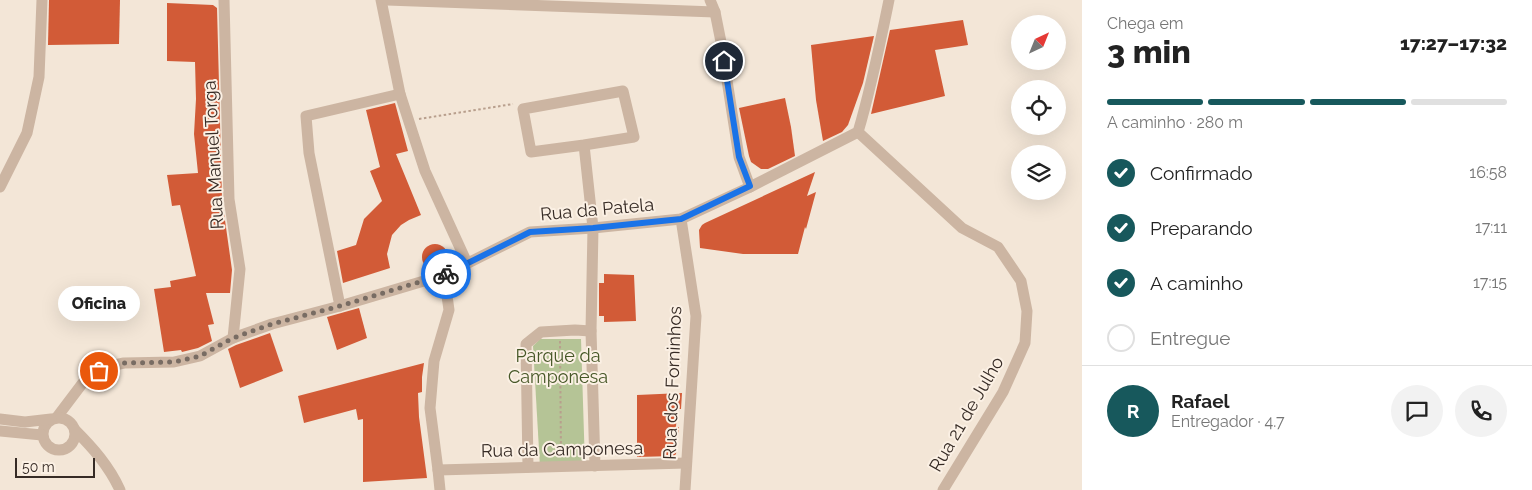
<!DOCTYPE html>
<html lang="pt">
<head>
<meta charset="utf-8">
<style>
	:root { --surface:#fff; --page:#f2f2f2; --text:#222; --muted:#767676; --line:#e0e0e0; --accent:#17585c }
	body { margin:0; font-family:Raleway,sans-serif; background:var(--page); color:var(--text); height:100vh; display:flex; flex-direction:column; font-size:19px; white-space:nowrap }
	* { box-sizing:border-box; margin:0 }
	p { font-size:16px; color:var(--muted) }
	.icon { flex:none; width:28px; height:28px; fill:none; stroke:currentColor; stroke-width:2; stroke-linecap:round; stroke-linejoin:round }
	.map { position:relative; flex:1; overflow:hidden }
	.sheet { display:flex; flex-direction:column; background:var(--surface); width:450px }
	.sheet>* { flex:none }
	.needle { width:32px; rotate:43deg }
	.controls { position:absolute; left:1011px; top:15px; display:grid; gap:10px }
	.controls a { display:grid; place-items:center; width:55px; height:55px; border-radius:50%; background:var(--surface); box-shadow:0 5px 20px #0002; font-size:25px }
	.scale { position:absolute; left:15px; bottom:12px; width:80px; box-sizing:border-box; padding-left:5px; border:2px solid #362b25; border-top:0; font-size:14px; line-height:18px; white-space:nowrap; color:#362b25; -webkit-text-stroke:4px #fbf0e4; paint-order:stroke }
	.pin { position:absolute; display:grid; place-items:center; width:42px; height:42px; color:#fff; margin:-21px; border:2px solid #fff; border-radius:50%; box-shadow:0 1px 5px #0007 }
	.courier { position:absolute; display:grid; place-items:center; width:50px; height:50px; margin:-25px; border:4px solid #1a73e8; border-radius:50%; background:#fff; color:#222; box-shadow:0 1px 6px #0007 }
	.bubble { position:absolute; height:35px; border-radius:18px; background:var(--surface); box-shadow:0 5px 20px #0002; font-size:16px; font-weight:800; line-height:35px; text-align:center }
	.headline em { font-style:normal; font-weight:800 }
	.headline div { display:flex; flex-direction:column-reverse }
	.headline { display:flex; align-items:center; justify-content:space-between; height:85px; padding:0 25px }
	h1 { font-size:32px; font-weight:800; line-height:38px }
	.bar { display:grid; grid-template-columns:repeat(4,1fr); gap:8px 5px; align-content:center; height:60px; padding:0 25px }
	.bar i { height:6px; border-radius:4px; background:var(--line) }
	.bar .active { background:var(--accent) }
	.bar p { grid-column:span 4 }
	.line { display:flex; align-items:center; gap:12px; padding:0 25px; border-top:1px solid var(--line) }
	.line div { flex:1 }
	.round { display:grid; place-items:center; flex:none; width:52px; height:52px; border-radius:26px; background:var(--page) }
	ol { padding:0 25px; list-style:none }
	li { display:flex; align-items:center; gap:15px; height:55px }
	li p { margin-inline-start:auto }
	li .icon { padding:5px; border-radius:50%; background:var(--accent); color:#fff; stroke-width:4 }
	li:last-child { color:var(--muted) }
	li i { width:28px; height:28px; border:2px solid var(--line); border-radius:50% }
	main { display:flex; flex:1; min-height:0 }
	.map>svg:first-child { display:block }
</style>
</head>
<body>
<main>
<div class="map">
<svg width="1082" height="490" viewBox="0 0 1082 490">
	<rect width="100%" height="100%" fill="#f3e6d7"/>
	<path fill="#b5c496" d="M540,339H581L585,466L540,467L533,346Z"/>
	<g fill="#d25b37">
		<path d="M49,0H120L119,44L48,45Z"/>
		<path d="M167,3L213,5L217,8L222,199L232,270L230,293H206L214,324L208,325L212,341L198,348L182,352L181,350L164,352L154,289L171,287L170,281L196,276L180,205L172,206L167,175L198,173L194,134L196,99L195,62L167,61Z"/>
		<path d="M963,20L968,45L935,50L945,96L871,114L890,30Z"/>
		<path d="M874,36L863,83L848,125L842,132L823,141L816,100L811,45Z"/>
		<path d="M785,98L791,127L795,156L768,169H761L751,162L749,156L739,108Z"/>
		<path d="M395,103L408,151L396,154L421,215L409,220L401,225L392,235L387,254L390,268L343,283L337,251L356,245L364,219L382,201L370,171L380,167L366,110Z"/>
		<path d="M815,172L807,196L816,192L806,229L805,227L798,254H743L700,248L699,230L702,225L705,223Z"/>
		<circle cx="435" cy="257" r="13"/>
		<path d="M604,274L634,275L636,321L604,322V316H599V283H604Z"/>
		<path d="M359,308L367,338L337,350L327,317Z"/>
		<path d="M270,333L283,371L240,388L228,349L236,345Z"/>
		<path d="M424,363L422,377V392L418,393L419,417L427,478L363,482V419L358,420L356,409L304,423L298,396Z"/>
		<path d="M682,393L681,409H677L676,427H679L676,454L674,456L637,457V395Z"/>
	</g>
	<g fill="none" stroke-linecap="round" stroke-linejoin="round">
		<g stroke="#b89f8d" stroke-width="2" stroke-dasharray="2.5 2.5" stroke-linecap="butt">
			<path d="M419,119L513,104"/>
			<path d="M560,341L561,456"/>
		</g>
		<g stroke="#ccb5a2" stroke-width="11">
			<path d="M224,0L229,199L240,269L233,338"/>
			<path d="M381,0L400,94L425,171L467,263"/>
			<path d="M387,0L715,12"/>
			<path d="M710,0L715,12L721,42L739,157L750,187"/>
			<path d="M858,132L962,228L998,247L1021,281L1027,311L1025,343L1003,392L943,490"/>
			<path d="M584,145L531,152L523,109L623,91L634,137L584,145L593,228L591,331L595,466"/>
			<path d="M0,187L27,133L39,77L42,0"/>
			<path d="M681,219L696,316L685,490"/>
			<path d="M340,306L309,153L306,116L400,94"/>
			<path d="M57,417L88,376L110,366L124,363L174,362L200,356L233,338L272,324L340,306L444,275L530,232L593,228L681,219L750,187L858,132C871,89 880,44 889,0"/>
			<circle cx="59" cy="434" r="16"/>
			<path d="M0,419L25,422L51,419"/>
			<path d="M75,430C93,448 109,466 120,490"/>
			<path d="M0,431L42,435"/>
			<path d="M528,467L526,344L541,332L575,330L591,331"/>
			<path d="M438,470L686,463"/>
			<path d="M440,490L438,470L430,408L434,361L449,310L444,275"/>
		</g>
	</g>
	<g fill="none" stroke-linecap="round" stroke-linejoin="round">
		<path stroke="#786c63" stroke-width="5" stroke-dasharray="0 9" d="M99,371L110,366L124,363L174,362L200,356L233,338L272,324L340,306L446,274"/>
		<path stroke="#1a73e8" stroke-width="6" d="M446,274L530,232L593,228L681,219L750,186L739,157L724,61"/>
	</g>
	<g text-anchor="middle" dominant-baseline="central" stroke-width="4" stroke-linejoin="round" paint-order="stroke">
		<g font-size="18" fill="#362b25" stroke="#fbf0e4">
			<text transform="translate(213 155) rotate(-93)">Rua Manuel Torga</text>
			<text transform="translate(597 209) rotate(-5)">Rua da Patela</text>
			<text transform="translate(672 383) rotate(-88)">Rua dos Forninhos</text>
			<text transform="translate(966 414) rotate(-60)">Rua 21 de Julho</text>
			<text transform="translate(562 449) rotate(-1)">Rua da Camponesa</text>
		</g>
		<g font-size="18" fill="#465727" stroke="#fbf0e4">
			<text x="558" y="355">Parque da<tspan x="558" dy="21">Camponesa</tspan></text>
		</g>
	</g>
</svg>
<div class="controls">
<a><svg class="needle" viewBox="-14 -14 28 28"><path d="M0-13l5 13h-10z" fill="#e53935"/><path d="M0 13l5-13h-10z" fill="#767676"/></svg></a>
<a><svg class="icon" aria-label="locate" viewBox="0 0 24 24"><circle cx="12" cy="12" r="6"/><path d="M12 2v4M12 18v4M2 12h4M18 12h4"/></svg></a>
<a><svg class="icon" aria-label="layers" viewBox="0 0 24 24"><path d="M12 4l9 5-9 5-9-5zM3 14l9 5 9-5"/></svg></a>
</div>
<div class="scale">50 m</div>
<div class="pin" style="left:99px;top:371px;background:#ea580c"><svg class="icon" aria-label="bag" viewBox="0 0 24 24"><path d="M5 8h14l-1 12H6zM9 8a3 3 0 0 1 6 0"/></svg></div>
<div class="pin" style="left:724px;top:61px;background:#1f2937"><svg class="icon" aria-label="home" viewBox="0 0 24 24"><path d="M3 11l9-7 9 7M6 9v11h12V9"/></svg></div>
<div class="courier" style="left:446px;top:274px"><svg class="icon" aria-label="bike" viewBox="0 0 24 24"><circle cx="6" cy="16" r="4"/><circle cx="18" cy="16" r="4"/><path d="M6 16l4-8h5l3 8M10 8l3 8H6M13 5h3"/></svg></div>
<div class="bubble" style="left:58px;top:286px;width:82px">Oficina</div>
</div>
<section class="sheet">
<div class="headline"><div><h1>3 min</h1><p>Chega em</p></div><em>17:27–17:32</em></div>
<div class="bar"><i class="active"></i><i class="active"></i><i class="active"></i><i></i><p>A caminho · 280 m</p></div>
<ol>
<li><svg class="icon" aria-label="check" viewBox="0 0 24 24"><path d="M5 12l5 5 9-10"/></svg>Confirmado<p>16:58</p></li>
<li><svg class="icon" aria-label="check" viewBox="0 0 24 24"><path d="M5 12l5 5 9-10"/></svg>Preparando<p>17:11</p></li>
<li><svg class="icon" aria-label="check" viewBox="0 0 24 24"><path d="M5 12l5 5 9-10"/></svg>A caminho<p>17:15</p></li>
<li><i></i>Entregue</li>
</ol>
<div class="line" style="height:90px"><b class="round" style="background:var(--accent);color:#fff">R</b><div><b>Rafael</b><p>Entregador · 4.7</p></div><a class="round"><svg class="icon" aria-label="chat" viewBox="0 0 24 24"><path d="M4 5h16v11H9l-5 4z"/></svg></a><a class="round"><svg class="icon" aria-label="phone" viewBox="0 0 24 24"><path d="M5 4h4l2 5-3 2q2 4 5 5l2-3 5 2v4C11 20 4 13 5 4z"/></svg></a></div>
</section>
</main>
</body>
</html>
